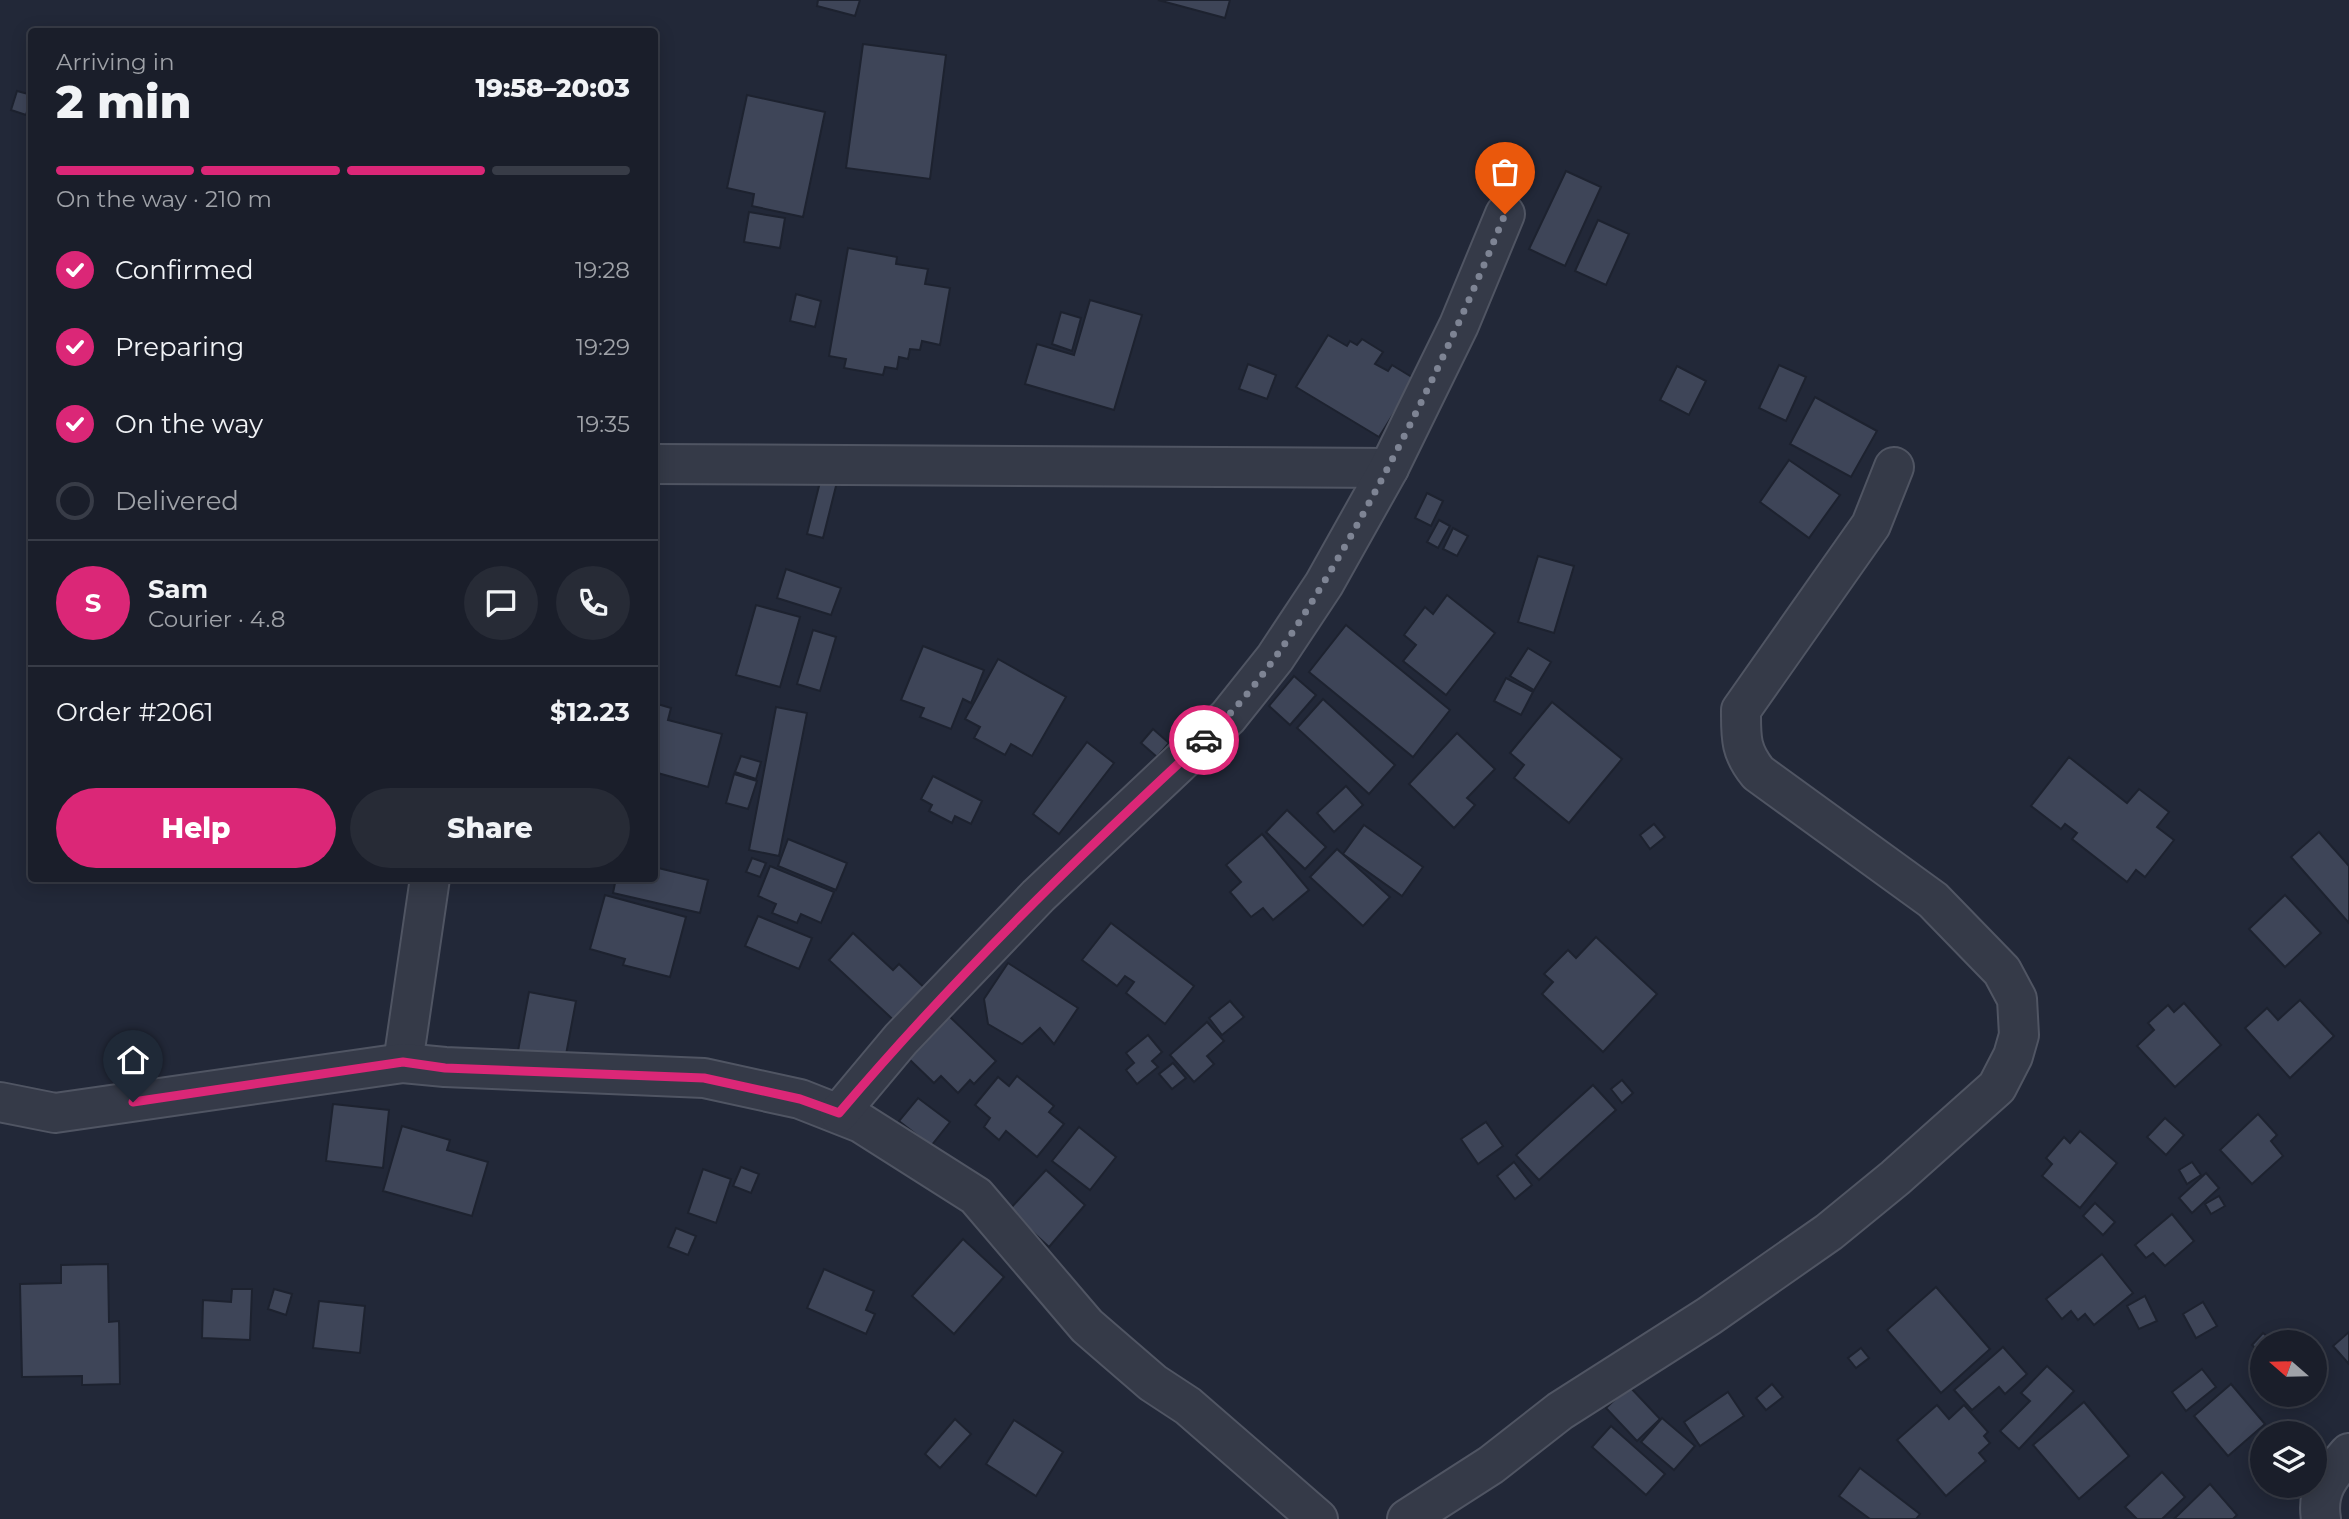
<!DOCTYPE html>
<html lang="en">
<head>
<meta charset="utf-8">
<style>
	:root { --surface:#1a1e2a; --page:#272b36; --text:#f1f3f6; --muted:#9fa2a8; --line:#383c47; --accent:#db2777 }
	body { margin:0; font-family:Montserrat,sans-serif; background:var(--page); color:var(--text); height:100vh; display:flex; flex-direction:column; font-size:26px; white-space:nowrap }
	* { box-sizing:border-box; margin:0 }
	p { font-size:23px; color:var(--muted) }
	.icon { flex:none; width:38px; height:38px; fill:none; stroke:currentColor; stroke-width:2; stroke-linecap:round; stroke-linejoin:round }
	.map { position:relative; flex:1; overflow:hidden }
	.drawer { position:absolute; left:28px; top:28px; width:630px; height:854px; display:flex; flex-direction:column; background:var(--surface); border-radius:7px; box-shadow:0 4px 18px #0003,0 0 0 2px var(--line) }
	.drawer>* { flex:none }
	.needle { width:46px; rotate:290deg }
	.buttons { position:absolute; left:2250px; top:1330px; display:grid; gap:14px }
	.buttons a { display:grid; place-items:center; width:77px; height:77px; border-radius:50%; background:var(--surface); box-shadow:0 4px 18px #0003,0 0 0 2px var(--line); font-size:35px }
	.pin { position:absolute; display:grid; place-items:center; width:60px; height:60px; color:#fff; margin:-72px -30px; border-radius:50% 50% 50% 0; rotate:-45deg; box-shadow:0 0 7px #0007 }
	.pin .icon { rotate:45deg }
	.courier { position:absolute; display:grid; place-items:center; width:70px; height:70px; margin:-35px; border:5px solid #db2777; border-radius:50%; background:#fff; color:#222; box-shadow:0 2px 9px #0007 }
	.overview em { font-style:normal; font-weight:800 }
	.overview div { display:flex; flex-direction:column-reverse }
	.overview { display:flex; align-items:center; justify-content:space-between; height:119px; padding:0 28px }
	h1 { font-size:46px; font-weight:800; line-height:52px }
	.bar { display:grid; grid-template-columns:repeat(4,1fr); gap:10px 7px; align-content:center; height:84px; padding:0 28px }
	.bar i { height:9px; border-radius:5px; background:var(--line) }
	.bar .selected { background:var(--accent) }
	.bar p { grid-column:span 4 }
	.line { display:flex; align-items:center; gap:18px; padding:0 28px; border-top:2px solid var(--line) }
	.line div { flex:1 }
	.round { display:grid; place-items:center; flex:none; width:74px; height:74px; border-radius:37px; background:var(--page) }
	ol { padding:0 28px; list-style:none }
	li { display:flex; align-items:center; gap:21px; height:77px }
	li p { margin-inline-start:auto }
	li .icon { padding:7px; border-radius:50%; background:var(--accent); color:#fff; stroke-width:4 }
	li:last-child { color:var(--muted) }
	li i { width:38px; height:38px; border:4px solid var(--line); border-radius:50% }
	.button { display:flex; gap:14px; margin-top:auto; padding:14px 28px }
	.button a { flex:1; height:80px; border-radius:42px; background:var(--accent); color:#fff; font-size:28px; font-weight:800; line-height:80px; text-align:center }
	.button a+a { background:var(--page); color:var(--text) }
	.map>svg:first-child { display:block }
</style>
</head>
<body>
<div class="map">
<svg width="2349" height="1519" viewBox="0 0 2349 1519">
	<rect width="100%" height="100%" fill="#222838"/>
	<g fill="#3e4558" stroke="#1d222f" stroke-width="2">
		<path d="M818,0H860L855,16L817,6Z"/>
		<path d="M1158,0H1230L1225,18Z"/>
		<path d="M863,44L946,55L930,179L846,168Z"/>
		<path d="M17,91L32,95L26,115L11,110Z"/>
		<path d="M747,95L825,112L803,217L752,206L754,194L727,188Z"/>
		<path d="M1566,171L1601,187L1565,266L1529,249Z"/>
		<path d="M749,212L785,218L780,248L744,242Z"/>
		<path d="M1598,220L1629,234L1606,285L1575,271Z"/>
		<path d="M848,248L897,257L896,264L928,269L925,284L950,288L940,345L922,341L920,350L910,349L908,359L899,357L897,369L885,367L883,375L844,368L846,359L829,356Z"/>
		<path d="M796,294L821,301L815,327L790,321Z"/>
		<path d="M1090,300L1142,315L1114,410L1025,384L1037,344L1074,355Z"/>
		<path d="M1061,312L1081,318L1072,351L1052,344Z"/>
		<path d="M1328,335L1347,346L1350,341L1357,345L1362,339L1383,352L1375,364L1388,371L1392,365L1415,379L1379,437L1296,387Z"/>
		<path d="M1248,364L1276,375L1267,399L1239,389Z"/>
		<path d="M1779,365L1806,377L1786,421L1759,408Z"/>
		<path d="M1677,366L1706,381L1689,415L1660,400Z"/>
		<path d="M1815,397L1877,431L1851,477L1790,444Z"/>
		<path d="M1789,460L1840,495L1809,538L1760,502Z"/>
		<path d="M821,478L837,482L823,538L807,534Z"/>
		<path d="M1427,493L1443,501L1431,526L1415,518Z"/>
		<path d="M1439,520L1450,526L1438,548L1427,542Z"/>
		<path d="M1453,528L1468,536L1457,556L1443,549Z"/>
		<path d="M1538,556L1574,566L1554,633L1518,622Z"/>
		<path d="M786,569L841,588L831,615L777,598Z"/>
		<path d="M1447,595L1495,633L1446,695L1403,661L1416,645L1404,635L1425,607L1433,614Z"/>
		<path d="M756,605L800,617L780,687L736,675Z"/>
		<path d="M1346,625L1450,710L1413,757L1309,672Z"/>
		<path d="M813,630L836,637L820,691L797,684Z"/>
		<path d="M923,646L984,670L971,703L963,699L951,729L920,717L924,708L901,700Z"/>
		<path d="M1528,648L1551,662L1534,690L1510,676Z"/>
		<path d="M998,659L1066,697L1032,756L1011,744L1005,755L974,738L980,727L965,719Z"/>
		<path d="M1294,676L1316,695L1290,725L1269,706Z"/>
		<path d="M1506,678L1533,692L1521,715L1494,701Z"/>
		<path d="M1323,699L1395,765L1369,794L1297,728Z"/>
		<path d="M1552,702L1622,759L1569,823L1514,778L1524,765L1510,753Z"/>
		<path d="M654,703L671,708L668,720L722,734L708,787L654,772Z"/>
		<path d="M776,707L807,713L779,856L749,850Z"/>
		<path d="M1153,729L1169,743L1157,757L1141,743Z"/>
		<path d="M1457,733L1495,769L1467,798L1475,805L1454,828L1409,784Z"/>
		<path d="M1087,742L1114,763L1059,834L1033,814Z"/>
		<path d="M741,756L761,762L756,779L735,772Z"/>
		<path d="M2069,757L2127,803L2139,789L2169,812L2157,827L2174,840L2145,877L2136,870L2127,882L2072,839L2077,833L2065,824L2061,829L2031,806Z"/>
		<path d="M734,774L757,781L748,809L726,803Z"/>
		<path d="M933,776L982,801L971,824L955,816L952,823L929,811L932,805L921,799Z"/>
		<path d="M1346,786L1363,805L1334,832L1317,813Z"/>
		<path d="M1287,810L1326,847L1305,869L1266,832Z"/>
		<path d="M1654,824L1665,837L1650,849L1640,835Z"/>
		<path d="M1364,825L1423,867L1402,896L1343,854Z"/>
		<path d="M2319,832L2349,866V923L2291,857Z"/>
		<path d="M1262,834L1309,890L1273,920L1263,908L1251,917L1230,892L1241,882L1226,865Z"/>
		<path d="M788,839L847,863L836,890L778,866Z"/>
		<path d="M1337,849L1390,897L1363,926L1310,877Z"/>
		<path d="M752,858L766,863L760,877L746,872Z"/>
		<path d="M770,866L834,892L821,923L801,914L797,923L772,913L776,904L758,896Z"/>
		<path d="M654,867L708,880L700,913L613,893L616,878H654Z"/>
		<path d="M605,895L686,917L670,977L623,965L625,959L590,949Z"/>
		<path d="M2285,895L2321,933L2285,967L2249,929Z"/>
		<path d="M758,916L812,938L799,969L745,946Z"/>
		<path d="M1111,923L1194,986L1165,1024L1126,993L1134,982L1125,976L1117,986L1082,960Z"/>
		<path d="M853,933L893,970L899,964L930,993L900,1026L829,960Z"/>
		<path d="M1596,937L1657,994L1603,1052L1542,994L1553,982L1544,974L1568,950L1576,958Z"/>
		<path d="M1008,963L1078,1008L1054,1044L1040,1028L1022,1044L988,1024L984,999Z"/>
		<path d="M529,992L576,1001L565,1060L518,1051Z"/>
		<path d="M2300,1000L2334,1036L2290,1078L2245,1028L2267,1008L2278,1020Z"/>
		<path d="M1230,1001L1244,1017L1222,1035L1209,1018Z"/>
		<path d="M2184,1003L2221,1045L2175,1087L2137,1046L2154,1030L2148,1023L2168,1005L2174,1012Z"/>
		<path d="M949,1016L996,1061L974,1084L970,1080L958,1093L941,1076L934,1083L908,1058Z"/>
		<path d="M1207,1022L1224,1041L1207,1056L1214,1064L1194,1082L1170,1055Z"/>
		<path d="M1148,1035L1162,1052L1152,1061L1158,1067L1137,1084L1126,1070L1134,1063L1126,1053Z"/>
		<path d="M1173,1063L1186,1078L1172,1089L1159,1074Z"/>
		<path d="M1017,1076L1054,1106L1049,1112L1064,1124L1037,1157L1006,1131L999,1140L984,1127L990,1118L975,1105L998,1077L1009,1086Z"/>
		<path d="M1622,1080L1633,1093L1622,1103L1611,1089Z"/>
		<path d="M1593,1085L1616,1110L1539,1180L1516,1155Z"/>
		<path d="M918,1098L950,1122L931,1146L899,1121Z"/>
		<path d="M333,1104L389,1110L383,1168L326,1161Z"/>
		<path d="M2258,1114L2277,1135L2271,1141L2283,1156L2252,1184L2220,1150Z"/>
		<path d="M2165,1118L2184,1135L2166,1155L2147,1137Z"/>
		<path d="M1486,1122L1503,1146L1478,1164L1461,1139Z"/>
		<path d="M402,1126L450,1140L447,1150L488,1162L472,1216L383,1191Z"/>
		<path d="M1079,1127L1116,1157L1090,1190L1052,1161Z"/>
		<path d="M2080,1131L2117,1163L2080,1208L2042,1176L2052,1164L2046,1158L2064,1137L2070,1143Z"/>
		<path d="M1514,1162L1532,1185L1515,1199L1497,1176Z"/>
		<path d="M2192,1162L2201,1175L2187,1184L2179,1170Z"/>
		<path d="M741,1167L759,1174L751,1193L733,1186Z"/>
		<path d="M703,1169L731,1179L716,1223L688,1213Z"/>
		<path d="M1046,1170L1085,1205L1049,1247L1009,1210Z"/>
		<path d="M2206,1173L2219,1188L2192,1213L2179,1198Z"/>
		<path d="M2219,1196L2225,1206L2211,1214L2205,1204Z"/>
		<path d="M2095,1203L2115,1222L2103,1235L2083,1216Z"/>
		<path d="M2172,1214L2194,1241L2165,1266L2153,1253L2146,1258L2135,1245Z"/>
		<path d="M676,1228L696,1236L688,1255L668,1247Z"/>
		<path d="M963,1239L1004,1277L954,1334L912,1296Z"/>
		<path d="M2102,1254L2133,1293L2094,1325L2085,1314L2078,1320L2071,1311L2062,1319L2046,1299Z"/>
		<path d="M108,1264L109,1322L119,1321L120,1384L82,1385V1376L22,1377L20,1284L61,1283V1265Z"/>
		<path d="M824,1269L874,1291L866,1310L875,1314L866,1334L807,1308Z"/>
		<path d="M1936,1287L1990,1349L1941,1393L1887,1330Z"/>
		<path d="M232,1289H252L250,1340L202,1338L203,1300L231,1302Z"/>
		<path d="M274,1289L292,1294L286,1315L268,1309Z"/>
		<path d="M2145,1296L2157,1321L2139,1329L2127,1306Z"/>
		<path d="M319,1301L365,1306L360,1353L313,1348Z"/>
		<path d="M2203,1302L2217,1326L2196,1338L2183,1314Z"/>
		<path d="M2349,1332V1364L2333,1346Z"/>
		<path d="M2263,1333L2274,1342H2263V1355L2252,1345Z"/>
		<path d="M2003,1347L2027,1374L2005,1394L1999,1387L1972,1410L1954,1390Z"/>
		<path d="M1861,1348L1869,1358L1856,1368L1848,1358Z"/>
		<path d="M2263,1363V1388L2251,1373Z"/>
		<path d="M2047,1366L2074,1391L2019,1449L2000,1431L2030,1401L2021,1393Z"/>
		<path d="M2202,1369L2216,1387L2186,1411L2172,1392Z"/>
		<path d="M1772,1384L1783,1397L1766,1410L1756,1398Z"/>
		<path d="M2231,1384L2265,1424L2228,1456L2194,1416Z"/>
		<path d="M1629,1386L1660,1419L1637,1441L1606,1408Z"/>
		<path d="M1728,1392L1744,1416L1700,1446L1684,1422Z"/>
		<path d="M2084,1402L2129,1456L2079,1499L2033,1445Z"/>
		<path d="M1937,1405L1949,1419L1964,1405L1988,1432L1984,1436L1990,1443L1979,1453L1986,1461L1946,1496L1897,1440Z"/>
		<path d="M1662,1418L1695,1446L1674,1470L1641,1442Z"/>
		<path d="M955,1419L971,1434L940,1468L925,1454Z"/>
		<path d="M1014,1420L1063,1452L1036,1496L986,1464Z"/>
		<path d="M1611,1426L1665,1474L1646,1495L1592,1447Z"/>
		<path d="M1860,1468L1920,1514L1916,1519H1870L1839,1496Z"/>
		<path d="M2162,1472L2185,1497L2162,1519H2137L2125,1507Z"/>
		<path d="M2210,1484L2237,1515L2233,1519H2174Z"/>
	</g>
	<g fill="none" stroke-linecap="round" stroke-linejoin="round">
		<g stroke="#505563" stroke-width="42">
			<g id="street">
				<path d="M654,464L1389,468"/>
				<path d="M403,1063L430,878"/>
				<path d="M0,1102L55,1113L403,1063L445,1067L704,1078L800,1099L861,1123L976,1196L1087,1326L1153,1383L1188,1406L1318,1519"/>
				<path d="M839,1113L901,1039L1038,896L1228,717L1275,658L1324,584L1389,468L1459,325L1505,214"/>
				<path d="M1407,1519L1491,1465L1560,1411L1709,1316L1829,1232L1895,1178L1997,1087L2013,1056L2019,1035L2017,999L2002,971L1933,900L1758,773C1740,751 1741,737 1741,710L1871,525L1894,467"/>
				<path d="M2321,1519C2316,1489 2331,1474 2349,1453"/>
			</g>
		</g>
		<use href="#street" stroke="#353a48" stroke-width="38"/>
	</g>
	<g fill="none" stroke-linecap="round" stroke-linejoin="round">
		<path stroke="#7e8494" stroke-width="7" stroke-dasharray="0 12.6" d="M1204,740C1266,682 1310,607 1352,534C1410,430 1461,324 1505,214"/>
		<path stroke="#db2777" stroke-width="9" d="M133,1102L403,1062L445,1068L704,1078L800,1099L839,1113C952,980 1076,858 1204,740"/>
	</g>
</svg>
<div class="buttons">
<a><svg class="needle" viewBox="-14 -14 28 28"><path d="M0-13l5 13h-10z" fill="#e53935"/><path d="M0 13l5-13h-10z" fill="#9fa2a8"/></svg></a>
<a><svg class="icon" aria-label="layers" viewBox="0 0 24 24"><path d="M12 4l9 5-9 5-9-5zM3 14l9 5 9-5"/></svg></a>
</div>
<div class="pin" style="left:1505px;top:214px;background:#ea580c"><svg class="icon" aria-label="bag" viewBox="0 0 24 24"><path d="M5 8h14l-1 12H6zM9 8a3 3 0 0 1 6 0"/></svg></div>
<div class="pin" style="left:133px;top:1102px;background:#1f2937"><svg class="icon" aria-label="home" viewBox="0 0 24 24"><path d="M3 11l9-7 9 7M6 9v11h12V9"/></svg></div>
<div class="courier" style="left:1204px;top:740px"><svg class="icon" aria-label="car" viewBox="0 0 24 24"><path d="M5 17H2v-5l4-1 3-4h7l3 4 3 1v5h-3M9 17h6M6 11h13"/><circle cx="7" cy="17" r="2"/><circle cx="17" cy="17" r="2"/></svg></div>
<section class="drawer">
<div class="overview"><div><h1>2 min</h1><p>Arriving in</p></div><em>19:58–20:03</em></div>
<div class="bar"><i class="selected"></i><i class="selected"></i><i class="selected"></i><i></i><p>On the way · 210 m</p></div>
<ol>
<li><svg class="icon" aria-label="check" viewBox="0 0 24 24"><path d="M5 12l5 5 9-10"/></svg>Confirmed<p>19:28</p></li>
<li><svg class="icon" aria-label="check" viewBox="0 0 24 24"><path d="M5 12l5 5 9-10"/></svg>Preparing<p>19:29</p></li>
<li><svg class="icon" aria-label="check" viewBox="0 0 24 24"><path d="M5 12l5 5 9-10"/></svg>On the way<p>19:35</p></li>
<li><i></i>Delivered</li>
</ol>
<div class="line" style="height:126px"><b class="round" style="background:var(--accent);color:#fff">S</b><div><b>Sam</b><p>Courier · 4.8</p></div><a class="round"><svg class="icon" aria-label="chat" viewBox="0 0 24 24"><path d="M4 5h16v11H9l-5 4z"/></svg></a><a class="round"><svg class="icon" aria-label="phone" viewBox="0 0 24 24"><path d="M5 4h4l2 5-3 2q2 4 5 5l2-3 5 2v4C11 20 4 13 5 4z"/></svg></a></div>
<div class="line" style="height:91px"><div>Order #2061</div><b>$12.23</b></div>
<div class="button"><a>Help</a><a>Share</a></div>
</section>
</div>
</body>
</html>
